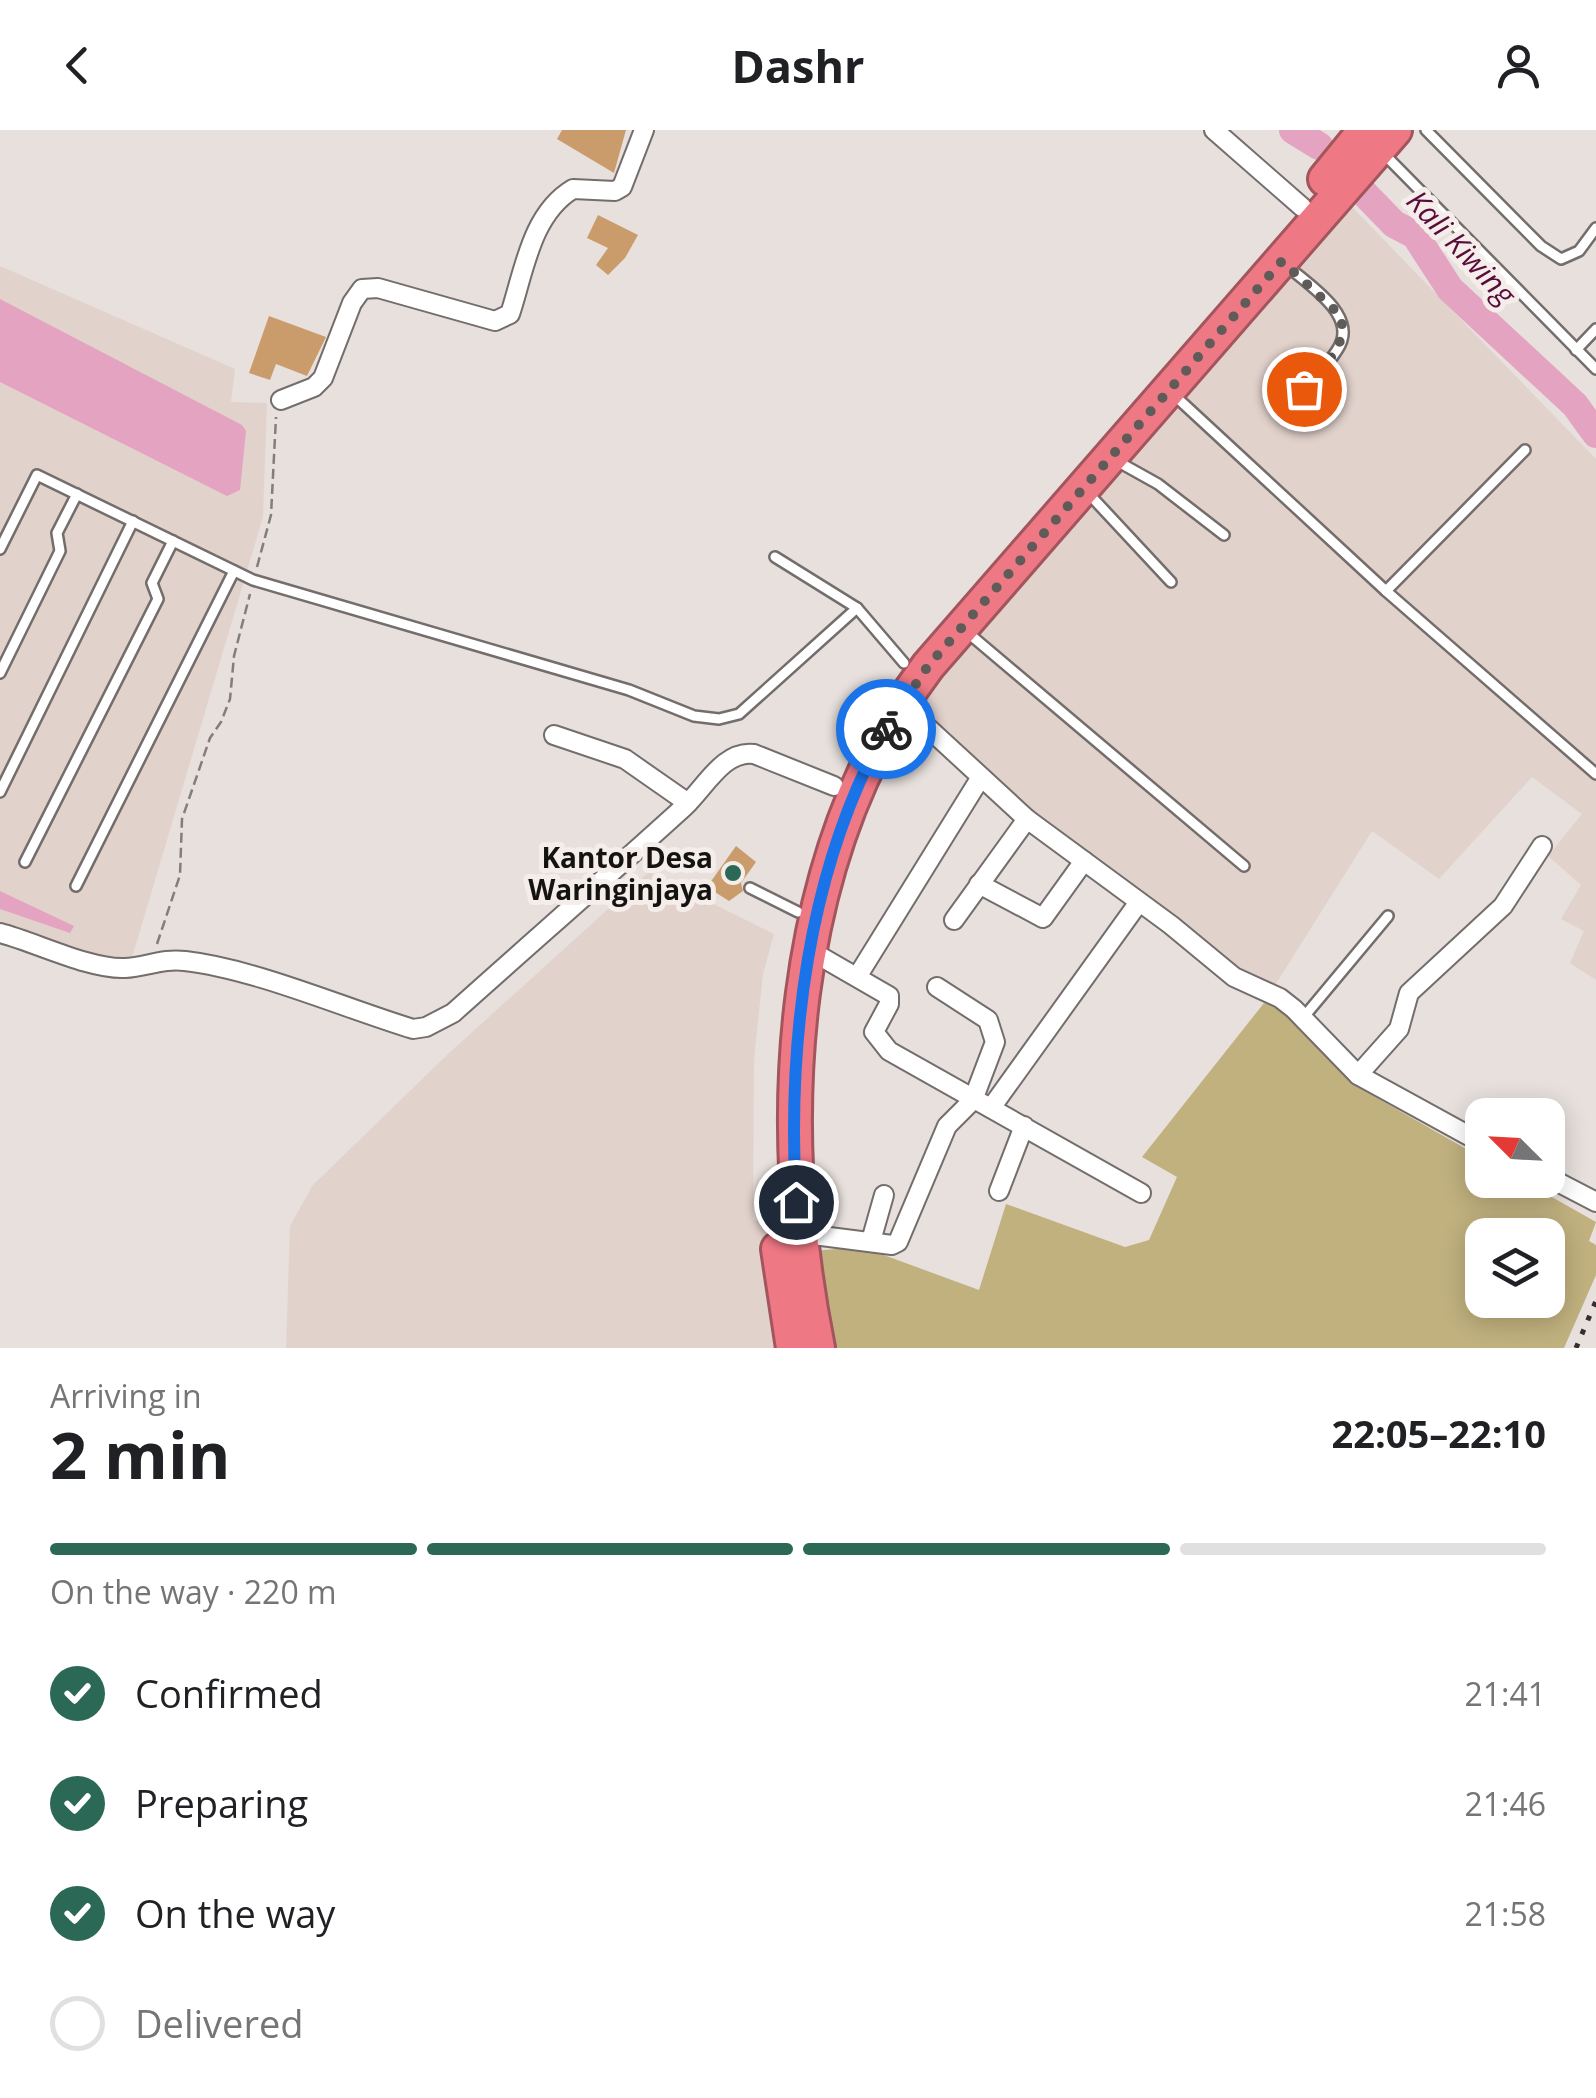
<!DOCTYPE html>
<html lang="en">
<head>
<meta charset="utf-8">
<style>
	:root { --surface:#fff; --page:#f6f6f6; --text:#202124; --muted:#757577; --line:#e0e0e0; --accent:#2b6956 }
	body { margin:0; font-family:"Open Sans",sans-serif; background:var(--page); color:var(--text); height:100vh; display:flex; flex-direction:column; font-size:38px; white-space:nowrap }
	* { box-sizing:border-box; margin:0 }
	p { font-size:32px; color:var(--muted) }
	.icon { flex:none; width:55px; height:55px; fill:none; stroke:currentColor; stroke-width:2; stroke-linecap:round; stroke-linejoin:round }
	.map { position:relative; height:1218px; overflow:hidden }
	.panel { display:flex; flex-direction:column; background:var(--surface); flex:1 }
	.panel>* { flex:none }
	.needle { width:65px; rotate:294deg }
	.buttons { position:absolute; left:1465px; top:968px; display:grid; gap:20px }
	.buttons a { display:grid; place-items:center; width:100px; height:100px; border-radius:20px; background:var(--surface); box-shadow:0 5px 25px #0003; font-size:50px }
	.pin { position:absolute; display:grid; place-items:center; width:85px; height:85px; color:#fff; margin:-42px; border:5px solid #fff; border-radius:50%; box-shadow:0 2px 10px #0007 }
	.courier { position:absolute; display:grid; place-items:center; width:100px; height:100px; margin:-50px; border:8px solid #1a73e8; border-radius:50%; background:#fff; color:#222; box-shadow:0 2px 12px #0007 }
	.summary em { font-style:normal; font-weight:700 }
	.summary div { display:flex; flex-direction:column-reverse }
	.summary { display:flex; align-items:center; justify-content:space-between; height:170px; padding:0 50px }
	h1 { font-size:65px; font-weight:700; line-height:75px }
	.bar { display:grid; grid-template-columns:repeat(4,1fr); gap:15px 10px; align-content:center; height:120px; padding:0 50px }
	.bar i { height:12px; border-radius:8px; background:var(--line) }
	.bar .current { background:var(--accent) }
	.bar p { grid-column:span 4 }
	ol { padding:0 50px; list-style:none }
	li { display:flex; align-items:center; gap:30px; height:110px }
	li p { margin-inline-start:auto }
	li .icon { padding:10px; border-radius:50%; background:var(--accent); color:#fff; stroke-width:4 }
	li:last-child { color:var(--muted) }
	li i { width:55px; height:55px; border:5px solid var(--line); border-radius:50% }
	header { display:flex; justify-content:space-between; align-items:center; height:130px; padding:0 50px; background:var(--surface); font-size:45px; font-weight:700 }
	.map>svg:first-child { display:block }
</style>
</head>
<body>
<header><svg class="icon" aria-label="back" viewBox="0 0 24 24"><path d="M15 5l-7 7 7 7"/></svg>Dashr<svg class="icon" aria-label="person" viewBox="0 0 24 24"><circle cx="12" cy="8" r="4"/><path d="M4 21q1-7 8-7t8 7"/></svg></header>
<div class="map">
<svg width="1596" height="1218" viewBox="0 0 1596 1218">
	<rect width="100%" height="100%" fill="#e7e0dd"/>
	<g fill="#e2d2cc">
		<path d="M1352,77L1596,329V850L1570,833L1584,801L1561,789L1581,755L1548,726L1582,684L1532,647L1439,749L1372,701L1272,860L1157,788L910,585Z"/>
		<path d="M0,136L235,239L231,272L267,273L263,387L131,831L117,832L0,793Z"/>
		<path d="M649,742L774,804L763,844L754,929L753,1090L811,1099L829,1218H286L290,1096L313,1055L448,924Z"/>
	</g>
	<path fill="#c1b17f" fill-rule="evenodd" d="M1264,873C1301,883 1335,915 1349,952L1482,1028V1050H1522L1596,1092L1589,1111L1596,1115V1145L1564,1218H829L811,1121L862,1117L979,1160L1006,1074L1125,1117L1149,1110L1177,1047L1142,1027ZM1482,1105H1548V1170H1482Z"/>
	<g fill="#e4a3c1">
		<path d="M0,169L242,295L246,301L240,360L227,366L0,252Z"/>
		<path d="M0,761L74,796L70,803L0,779Z"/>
	</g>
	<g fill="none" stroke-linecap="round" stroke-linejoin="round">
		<g stroke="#e4a3c1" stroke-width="28">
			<path d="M1293,0L1319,16"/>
			<path d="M1362,61L1394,94L1415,105L1450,159L1575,275L1596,304"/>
		</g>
	</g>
	<g fill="#cb9c6b">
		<path d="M562,0H626L614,43L557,9Z"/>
		<path d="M598,85L638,105L625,128L608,145L596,135L608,118L587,108Z"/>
		<path d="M269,186L326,207L307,246L276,234L270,250L249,243Z"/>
		<path d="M736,716L756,732L741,753L743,761L729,771L707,757Z"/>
	</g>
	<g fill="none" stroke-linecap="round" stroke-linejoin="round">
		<g stroke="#736d6b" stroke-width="14">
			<g id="lane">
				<path d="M1426,0L1541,116L1561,129L1579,121L1596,98"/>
				<path d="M1384,24L1596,239"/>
				<path d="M1286,135C1306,153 1356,183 1340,215C1332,231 1316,245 1305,259"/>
				<path d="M1576,220L1596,199"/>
				<path d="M1174,265L1386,461L1596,644"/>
				<path d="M1115,330L1158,354L1224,405"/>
				<path d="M1089,364L1171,452"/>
				<path d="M0,419L37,345L253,450L629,560L694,586L719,589L739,584L857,478"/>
				<path d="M775,427L857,478L904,533"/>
				<path d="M1386,461L1525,320"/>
				<path d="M967,502L1244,736"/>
				<path d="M0,543L60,421L57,403L77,364"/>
				<path d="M0,662L133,391"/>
				<path d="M25,732L158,469L152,453L173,411"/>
				<path d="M76,756L234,441"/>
				<path d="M750,758L798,782"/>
				<path d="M1303,888L1388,786"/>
			</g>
		</g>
		<g stroke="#736d6b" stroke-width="22">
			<g id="street">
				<path d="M1214,0L1302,77"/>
				<path d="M281,270L314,257L323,248L352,173L362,159L378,158L495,191L510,184C524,142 531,84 573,59L615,61L622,57L644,0"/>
				<path d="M901,573L1027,689L1171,795L1234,847L1280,868L1294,879L1358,945L1482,1013"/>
				<path d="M554,605L625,629L688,673"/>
				<path d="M979,754L1043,788L1084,731"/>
				<path d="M954,790L1027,689"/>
				<path d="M0,803C35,812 91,840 125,838C146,837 163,828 185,831C255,839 344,878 413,899L426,897L453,883C530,814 608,746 684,677C705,658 723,620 754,624L834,656"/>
				<path d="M811,821L889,866V874L874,902L889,921L1141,1063"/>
				<path d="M857,847L981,647"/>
				<path d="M1358,945L1399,899L1409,863L1503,776L1542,716"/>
				<path d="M991,978L1139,772"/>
				<path d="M1548,1047L1596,1072"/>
				<path d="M999,1061L1024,996"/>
				<path d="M798,1103L892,1115L898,1112L947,996L973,970L995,912L988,890L937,857"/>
				<path d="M871,1111L884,1065"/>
			</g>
		</g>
		<g stroke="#a2555c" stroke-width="38">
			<g id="highway">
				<path d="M1325,49L1365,0"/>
				<path d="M778,1119L793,1218"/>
				<path d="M818,1218C773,994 786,725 928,536L1395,0"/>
			</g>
		</g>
		<g stroke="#837e7c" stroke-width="2.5" stroke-dasharray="10 5" stroke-linecap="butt">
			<path d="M257,437L271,385L276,287"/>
			<path d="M157,814L180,745L182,689L210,608L221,592L230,569L234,526L250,464"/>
		</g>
		<use href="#lane" stroke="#fff" stroke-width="9"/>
		<use href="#street" stroke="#fff" stroke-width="18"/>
		<use href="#highway" stroke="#ee7884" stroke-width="32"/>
		<path stroke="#322f2e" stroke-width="5" stroke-dasharray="5 10" stroke-linecap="butt" d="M1576,1218L1596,1171"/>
	</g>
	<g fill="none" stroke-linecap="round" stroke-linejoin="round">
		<path stroke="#5e5b59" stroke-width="10" stroke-dasharray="0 18" d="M886,599L928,536L1282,131L1339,184C1352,213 1322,238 1304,259"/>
		<path stroke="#1a73e8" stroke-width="12" d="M796,1072C787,913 807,740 886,599"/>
	</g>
	<circle fill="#2b6956" stroke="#f5edea" stroke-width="4" cx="733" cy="743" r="10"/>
	<g text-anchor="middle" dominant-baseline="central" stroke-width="10" stroke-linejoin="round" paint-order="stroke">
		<g font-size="28" font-weight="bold" fill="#151312" stroke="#f5edea" text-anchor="end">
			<text x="713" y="727">Kantor Desa<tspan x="713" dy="32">Waringinjaya</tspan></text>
		</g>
		<g font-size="30" font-style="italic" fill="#580c3a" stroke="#f5edea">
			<text transform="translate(1462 117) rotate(47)">Kali Kiwing</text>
		</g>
	</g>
</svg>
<div class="buttons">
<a><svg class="needle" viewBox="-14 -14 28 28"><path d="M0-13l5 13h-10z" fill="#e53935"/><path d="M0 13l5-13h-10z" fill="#757577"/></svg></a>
<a><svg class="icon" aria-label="layers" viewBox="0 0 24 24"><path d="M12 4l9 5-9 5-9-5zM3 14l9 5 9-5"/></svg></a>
</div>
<div class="pin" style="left:1304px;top:259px;background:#ea580c"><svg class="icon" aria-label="bag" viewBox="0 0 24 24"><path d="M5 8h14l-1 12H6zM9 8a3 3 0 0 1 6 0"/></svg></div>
<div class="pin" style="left:796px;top:1072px;background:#1f2937"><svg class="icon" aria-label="home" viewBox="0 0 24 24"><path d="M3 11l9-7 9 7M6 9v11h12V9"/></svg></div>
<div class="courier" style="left:886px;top:599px"><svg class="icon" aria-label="bike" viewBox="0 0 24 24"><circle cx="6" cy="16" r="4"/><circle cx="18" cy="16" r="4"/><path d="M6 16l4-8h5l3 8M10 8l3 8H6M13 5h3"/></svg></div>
</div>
<section class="panel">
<div class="summary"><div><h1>2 min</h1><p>Arriving in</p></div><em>22:05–22:10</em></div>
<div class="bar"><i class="current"></i><i class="current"></i><i class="current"></i><i></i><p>On the way · 220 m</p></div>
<ol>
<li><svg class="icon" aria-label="check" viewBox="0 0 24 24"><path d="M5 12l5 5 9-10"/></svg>Confirmed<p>21:41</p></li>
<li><svg class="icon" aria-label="check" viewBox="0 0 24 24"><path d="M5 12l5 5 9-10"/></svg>Preparing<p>21:46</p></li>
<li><svg class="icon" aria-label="check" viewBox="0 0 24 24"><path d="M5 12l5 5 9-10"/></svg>On the way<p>21:58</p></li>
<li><i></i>Delivered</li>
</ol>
</section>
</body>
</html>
